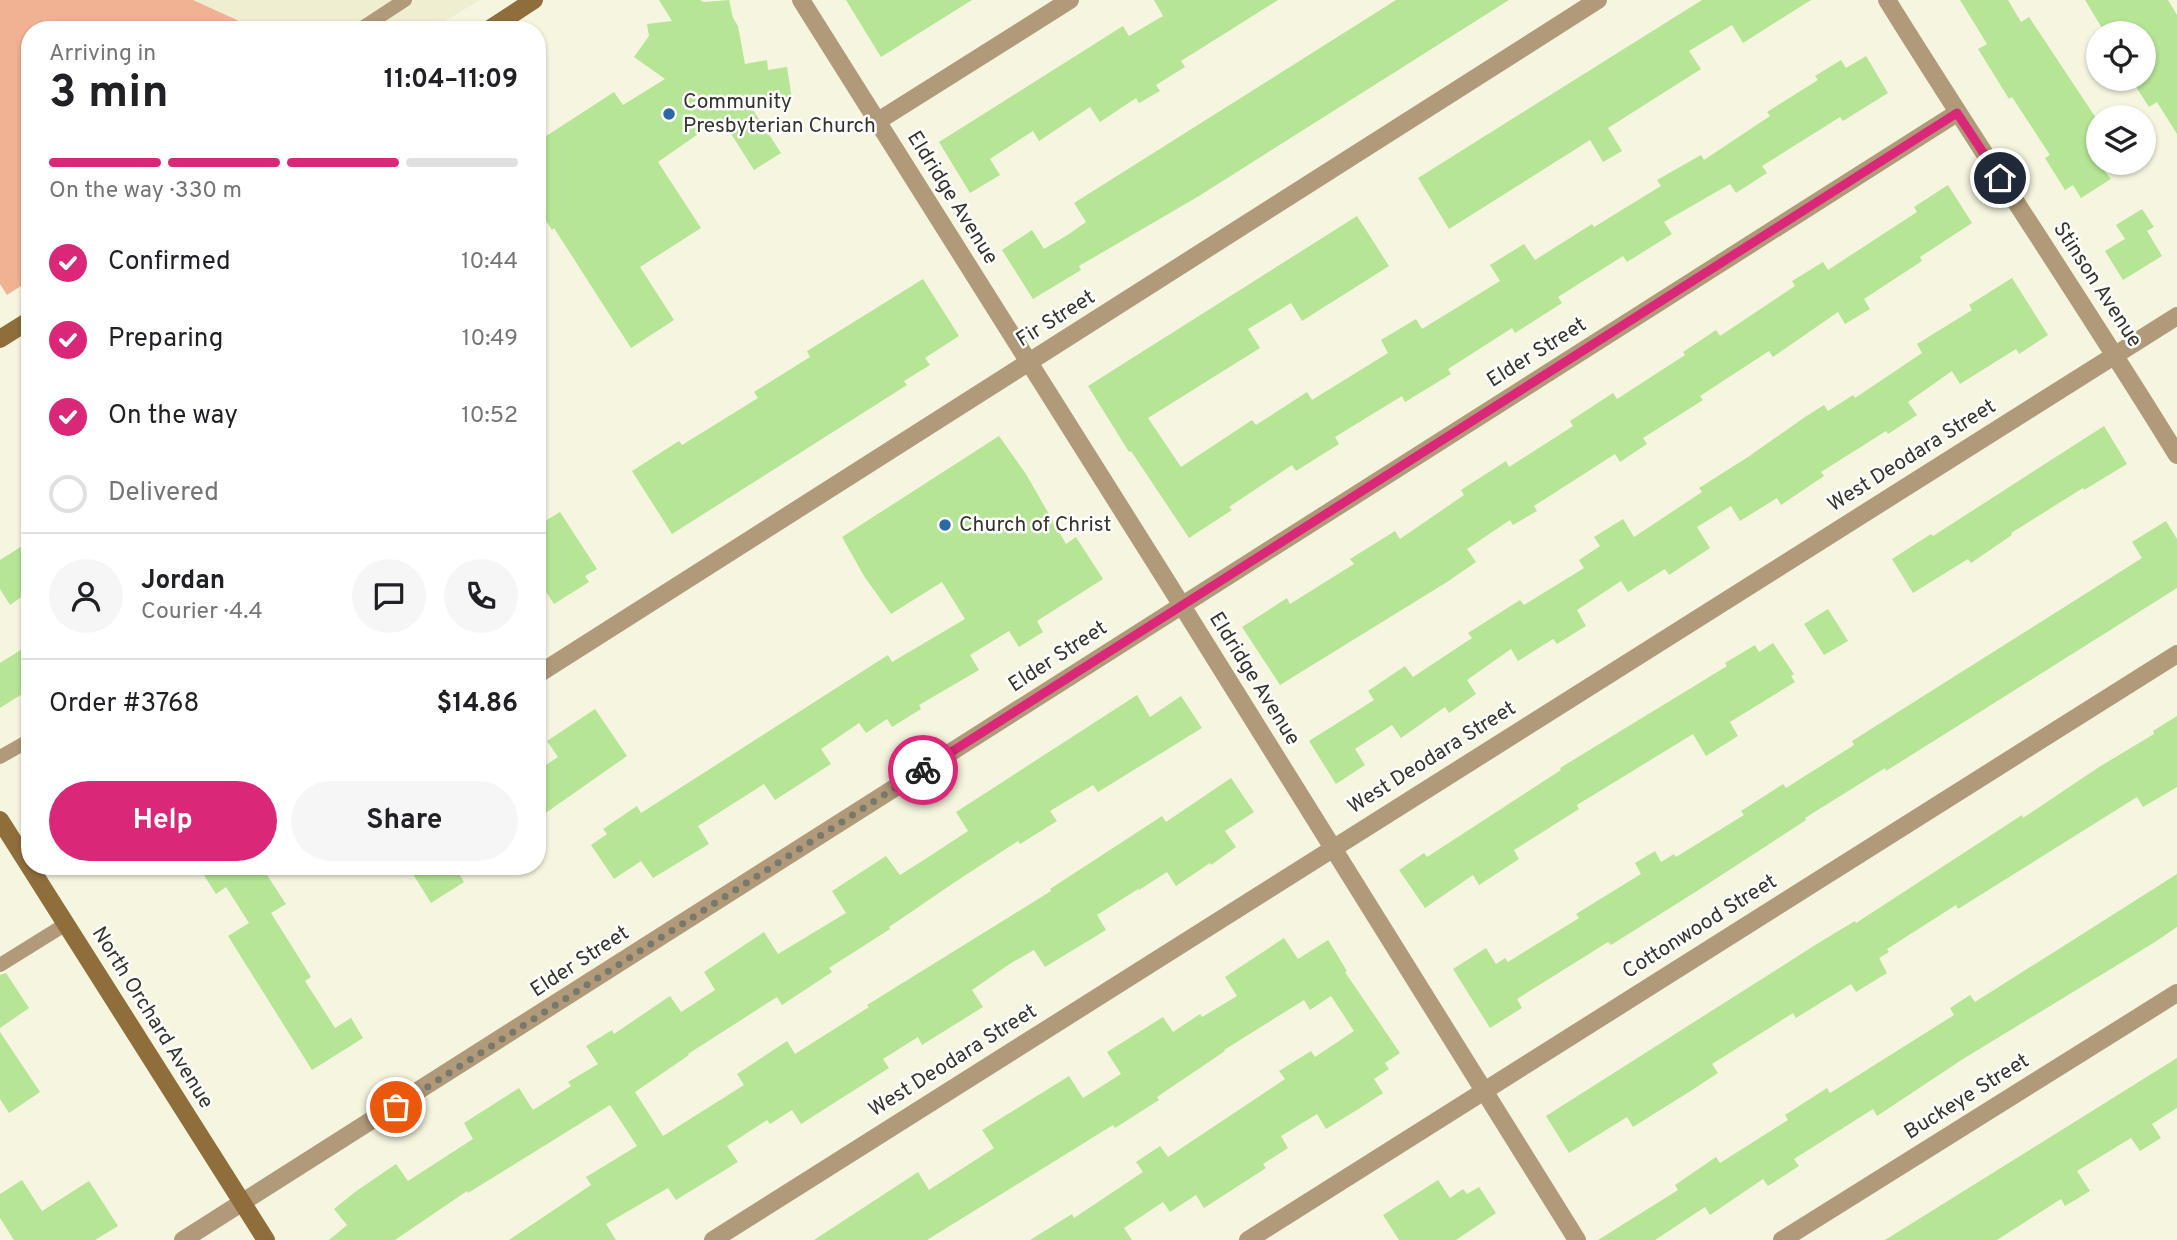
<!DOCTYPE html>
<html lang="en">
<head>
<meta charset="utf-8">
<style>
	:root { --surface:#fff; --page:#f6f6f6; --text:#202124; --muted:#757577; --line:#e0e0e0; --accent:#db2777 }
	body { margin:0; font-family:Overpass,sans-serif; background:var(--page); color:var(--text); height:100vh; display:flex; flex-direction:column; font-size:26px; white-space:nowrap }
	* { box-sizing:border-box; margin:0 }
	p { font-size:23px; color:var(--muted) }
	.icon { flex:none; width:38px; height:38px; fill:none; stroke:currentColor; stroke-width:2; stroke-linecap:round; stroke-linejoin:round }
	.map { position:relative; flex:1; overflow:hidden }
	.panel { position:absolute; left:21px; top:21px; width:525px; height:854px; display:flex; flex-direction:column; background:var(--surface); border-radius:28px; box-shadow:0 2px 5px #0004 }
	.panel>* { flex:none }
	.buttons { position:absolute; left:2086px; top:21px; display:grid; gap:14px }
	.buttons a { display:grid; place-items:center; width:70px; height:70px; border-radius:50%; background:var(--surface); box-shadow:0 2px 5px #0004; font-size:35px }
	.pin { position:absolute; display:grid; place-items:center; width:60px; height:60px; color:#fff; margin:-30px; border:4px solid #fff; border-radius:50%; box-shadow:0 2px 7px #0007 }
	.courier { position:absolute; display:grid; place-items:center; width:70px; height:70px; margin:-35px; border:5px solid #db2777; border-radius:50%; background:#fff; color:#222; box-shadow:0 2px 9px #0007 }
	.head em { font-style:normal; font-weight:700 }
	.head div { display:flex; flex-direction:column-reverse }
	.head { display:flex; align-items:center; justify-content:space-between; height:119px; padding:0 28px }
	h1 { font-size:46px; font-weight:700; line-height:52px }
	.bar { display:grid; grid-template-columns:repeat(4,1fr); gap:10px 7px; align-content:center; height:84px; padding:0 28px }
	.bar i { height:9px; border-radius:5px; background:var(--line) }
	.bar .active { background:var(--accent) }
	.bar p { grid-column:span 4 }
	.line { display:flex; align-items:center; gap:18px; padding:0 28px; border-top:2px solid var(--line) }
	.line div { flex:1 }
	.round { display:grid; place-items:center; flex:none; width:74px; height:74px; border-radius:37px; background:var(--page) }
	ol { padding:0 28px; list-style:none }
	li { display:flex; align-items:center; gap:21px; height:77px }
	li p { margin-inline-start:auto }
	li .icon { padding:7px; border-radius:50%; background:var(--accent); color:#fff; stroke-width:4 }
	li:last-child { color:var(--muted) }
	li i { width:38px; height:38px; border:4px solid var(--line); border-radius:50% }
	.cta { display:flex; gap:14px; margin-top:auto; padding:14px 28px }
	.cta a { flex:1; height:80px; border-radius:42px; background:var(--accent); color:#fff; font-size:28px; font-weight:700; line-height:80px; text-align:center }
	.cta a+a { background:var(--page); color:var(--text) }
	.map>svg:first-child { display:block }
</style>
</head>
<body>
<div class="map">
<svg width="2177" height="1240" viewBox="0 0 2177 1240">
	<rect width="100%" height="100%" fill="#f6f6e0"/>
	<path fill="#efeed0" d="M193,0H480L430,30H243L237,20Z"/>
	<path fill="#f0b293" d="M0,0H193L237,20L243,30H30V280L7,295L0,284Z"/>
	<g fill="#b5e595">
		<path d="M659,0H700L704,2L729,0L733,18L738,26L745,64L767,60L768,70L787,67L792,99L751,107L781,153L754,170L721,118L658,162L701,228L640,267L674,320L631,348L554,228L552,230L537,207V142L614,92L623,105L665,79L634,57L649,36L647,24L672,21Z"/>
		<path d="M846,0H972L881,57Z"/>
		<path d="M1154,0H1278L1181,61L1185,67L1156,85L1160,91L1139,103L1136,98L1100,122L1090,107L1039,141L1033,131L990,159L1000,175L970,193L939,142L1123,26L1129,36L1163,16Z"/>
		<path d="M1396,0H1509L1199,196L1079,266L1081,270L1033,299L1002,250L1032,230L1044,249L1069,234L1086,222L1074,203Z"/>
		<path d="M1702,0H1811L1743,43L1732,25L1689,51L1701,69L1608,128L1622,151L1603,162L1590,140L1449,229L1418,178Z"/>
		<path d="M1960,0H2008L2021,22L2029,17L2098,121V163L2111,179L2081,198L2073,185L2065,190L2045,158L2050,155L2012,97L2009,99L1978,49L1987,44Z"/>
		<path d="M2085,0H2168L2177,15V134L2157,102L2149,107L2131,79H2144V33H2105Z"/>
		<path d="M1866,56L1888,93L1843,121L1840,117L1762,166L1767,173L1736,193L1730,184L1664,222L1672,234L1627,262L1623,256L1558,297L1562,303L1515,333L1512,328L1448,369L1451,374L1405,402L1402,396L1335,437L1339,444L1296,471L1292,465L1229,507L1232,510L1189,538L1131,451L1129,452L1088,386L1357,216L1389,266L1302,321L1291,303L1248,329L1260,348L1148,418L1181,467L1252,420L1256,425L1307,392L1312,400L1388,353L1381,340L1416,319L1422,329L1500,281L1490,265L1524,244L1535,260L1592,224L1594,227L1661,186L1657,180L1701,155L1704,160L1770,116L1767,112L1818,80L1815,76L1841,60L1846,68Z"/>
		<path d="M1948,185L1972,223L1920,257L1922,261L1864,299L1870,309L1845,324L1838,312L1773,357L1769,351L1700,396L1703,400L1643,438L1647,444L1620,462L1615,454L1534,506L1537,511L1513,525L1510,520L1467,549L1476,562L1447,582L1280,685L1242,627L1287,598L1290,604L1354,564L1350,559L1395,531L1400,539L1464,495L1461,490L1506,461L1509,467L1573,426L1570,421L1613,393L1617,399L1685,355L1683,352L1716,330L1720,336L1795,286L1792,281L1823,262L1828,270L1917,212L1914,207Z"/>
		<path d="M2142,209L2154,227L2147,231L2162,256L2123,280L2105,251L2125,239L2116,225Z"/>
		<path d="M2012,278L2048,335L2019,354L2016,349L1960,384L1952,371L1908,402L1917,415L1888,434L1886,431L1821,472L1824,476L1781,505L1777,498L1740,521L1731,506L1697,527L1710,548L1669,575L1665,569L1628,592L1621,581L1577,610L1586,626L1557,644L1553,639L1518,661L1511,649L1467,680L1476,694L1449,713L1445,707L1401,738L1392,725L1355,749L1365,765L1336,784L1309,741L1374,700L1368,691L1405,666L1413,677L1472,638L1468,633L1520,600L1524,605L1584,568L1579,560L1600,546L1594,537L1623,519L1634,537L1702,492L1699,488L1748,457L1805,417L1824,405L1828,411L1853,395L1855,398L1922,353L1917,344L1972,310L1969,305Z"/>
		<path d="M923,279L959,336L925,358L930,365L904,381L907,385L672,534L632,471L679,441L682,445L758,398L754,392L810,357L807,351Z"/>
		<path d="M2104,426L2127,464L2084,490L2083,488L2011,533L2012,535L1971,563L1968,559L1913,593L1892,559L1931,534L1933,536Z"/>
		<path d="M999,436L1026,474L1066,544L1076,537L1103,579L1037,621L1043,632L1019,647L1009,631L970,655L979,670L919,705L921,709L892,727L887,719L866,733L859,723L821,749L831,764L775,800L764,784L698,826L709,844L653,878L641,861L614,879L591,845L607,834L603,829L637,806L641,813L888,655L892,662L965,619L942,582L891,614L864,576L842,537Z"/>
		<path d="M560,512L597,569L585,576L589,582L554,604L537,578V526Z"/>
		<path d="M2166,521L2177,539V588L1886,771L1885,768L1805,818L1806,820L1697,891L1611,945L1608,942L1517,999L1522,1008L1490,1028L1453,969L1486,948L1496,964L1505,958L1508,962L1579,918L1576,914L1641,874L1635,863L1655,851L1661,862L1674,854L1676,857L1744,815L1741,811L1783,784L1786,788L1854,745L1852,741L2142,558L2132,542Z"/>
		<path d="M30,541V591L10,605L0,589V560Z"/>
		<path d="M1828,609L1848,641L1824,655L1804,624Z"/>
		<path d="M1773,643L1794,674L1791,676L1795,682L1730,722L1738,736L1706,756L1693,734L1577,805L1579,809L1514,850L1519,859L1479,885L1473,875L1425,908L1399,870L1424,853L1427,857L1561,770L1560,768L1727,666L1725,663L1755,645L1759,652Z"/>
		<path d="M30,644V689L0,708V663Z"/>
		<path d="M1137,695L1150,717L1181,696L1202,728L1098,792L1093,785L1050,811L1057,821L1020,844L1018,841L958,880L889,927L890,929L829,968L832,972L782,1005L777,997L688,1054L689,1055L635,1092L663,1136L744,1085L737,1074L787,1041L795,1054L869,1007L867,1005L1051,891L1050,889L1162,816L1166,822L1231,778L1254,812L1225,831L1236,847L1211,865L1210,863L1176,886L1167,872L1139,890L1138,889L1097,915L1106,930L1045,967L1034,950L1011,963L972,990L983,1007L922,1045L918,1037L883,1059L889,1068L801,1124L792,1110L770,1124L767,1120L727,1146L738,1162L676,1200L668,1188L606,1224L616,1240H509L591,1185L586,1177L637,1146L610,1105L468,1193L467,1191L395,1240H329L347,1225L334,1209L355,1192L396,1164L408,1181L473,1139L464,1123L519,1088L533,1110L571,1086L568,1082L598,1064L586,1046L612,1030L614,1034L670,996L681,1012L715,990L704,972L764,932L778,954L846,913L832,891L886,856L900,875L930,856L968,831L956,812Z"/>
		<path d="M595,709L627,756L537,819V771L558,757L547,741Z"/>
		<path d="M2177,716V787L2143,807L2137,797L1958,909L1956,905L1887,949L1889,952L1879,958L1887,973L1856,992L1851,984L1796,1018L1793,1013L1712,1064L1718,1073L1689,1092L1633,1127L1627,1117L1569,1153L1546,1116L1820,942L1855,921L1856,923L2022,815L2023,818L2099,767L2154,734L2153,731Z"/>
		<path d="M198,866H261L286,904L271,913L311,977L305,981L335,1028L351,1018L363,1038L312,1070L228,936L249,923L226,887L216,894Z"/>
		<path d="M408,866H454L464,882L431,903Z"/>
		<path d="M2177,874V927L2155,942L1963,1059L1877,1116L1873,1109L1794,1159L1799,1166L1768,1186L1763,1179L1710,1215L1705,1207L1655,1240H1598L1678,1190L1675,1185L1716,1157L1720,1163L1788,1120L1785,1115L1827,1088L1830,1093L1954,1015L1950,1008L1970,995L1975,1002Z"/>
		<path d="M1284,938L1298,959L1328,940L1347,971L1345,972L1400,1053L1385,1063L1389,1069L1374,1079L1383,1093L1360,1108L1326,1129L1317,1114L1281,1136L1288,1148L1263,1164L1266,1168L1204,1208L1196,1195L1170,1212L1163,1202L1124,1228L1132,1240H1030L1072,1214L1074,1218L1143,1172L1136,1162L1160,1146L1168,1157L1285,1079L1279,1071L1311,1051L1315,1057L1354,1031L1331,996L1310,1010L1304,1000L1224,1050L1225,1051L1157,1097L1159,1100L1115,1128L1113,1125L927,1240H814L918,1172L929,1190L994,1148L982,1130L1069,1076L1083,1098L1121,1074L1107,1052L1163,1017L1173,1032L1200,1014L1202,1017L1237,996L1225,977Z"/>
		<path d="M6,973L29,1008L0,1028V975Z"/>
		<path d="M0,1032L40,1092L9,1113L0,1099Z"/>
		<path d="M2177,1058V1108L2152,1124L2161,1138L2140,1151L2131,1138L2077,1171L2090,1191L2065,1206L2061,1199L1997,1240H1885Z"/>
		<path d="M22,1180L42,1211L89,1181L118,1226L95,1240H14L0,1218V1194Z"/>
		<path d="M1438,1180L1450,1198L1463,1189L1467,1194L1479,1187L1496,1213L1456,1240H1399L1383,1215Z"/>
	</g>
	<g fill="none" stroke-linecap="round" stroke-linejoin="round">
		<g stroke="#b09a79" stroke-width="14">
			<path d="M359,30L405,0"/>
			<path d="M0,757L30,740"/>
			<path d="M0,965L66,924"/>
		</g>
		<g stroke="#b09a79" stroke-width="18">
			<path d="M801,0L1166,580L1577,1240"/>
			<path d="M1887,0C1982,153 2083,302 2177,455"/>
			<path d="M878,121L1070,0"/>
			<path d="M537,675L1598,0"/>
			<path d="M183,1240L1957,113"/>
			<path d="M713,1240L2177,316"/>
			<path d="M1248,1240L2177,654"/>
			<path d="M1782,1240L2177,993"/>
		</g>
		<g stroke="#8f6e3c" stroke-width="18">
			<path d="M488,30L534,0"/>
			<path d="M0,339L30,320"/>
			<path d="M0,820L266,1240"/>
		</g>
	</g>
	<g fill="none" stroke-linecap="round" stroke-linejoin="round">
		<path stroke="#79796b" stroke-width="7" stroke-dasharray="0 12.6" d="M396,1107L923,770"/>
		<path stroke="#db2777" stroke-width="9" d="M923,770L1957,113L2000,178"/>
	</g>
	<g fill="#296aa0" stroke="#fff" stroke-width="2.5">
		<circle cx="669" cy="114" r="7"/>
		<circle cx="945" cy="525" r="7"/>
	</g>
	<g text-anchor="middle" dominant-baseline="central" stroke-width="5" stroke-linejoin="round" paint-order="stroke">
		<g font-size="21" fill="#35352c" stroke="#fff" text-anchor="start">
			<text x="683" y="102">Community<tspan x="683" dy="24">Presbyterian Church</tspan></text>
			<text x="959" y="525">Church of Christ</text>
		</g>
		<g font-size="21" fill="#35352c" stroke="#fff">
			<text transform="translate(952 198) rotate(58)">Eldridge Avenue</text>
			<text transform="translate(2097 285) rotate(57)">Stinson Avenue</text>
			<text transform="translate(1056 319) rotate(-32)">Fir Street</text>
			<text transform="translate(1537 353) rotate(-32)">Elder Street</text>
			<text transform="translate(1912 456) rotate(-32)">West Deodara Street</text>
			<text transform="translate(1058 657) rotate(-33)">Elder Street</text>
			<text transform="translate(1254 679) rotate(58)">Eldridge Avenue</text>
			<text transform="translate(1432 758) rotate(-32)">West Deodara Street</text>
			<text transform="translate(1700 927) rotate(-32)">Cottonwood Street</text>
			<text transform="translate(580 962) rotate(-33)">Elder Street</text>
			<text transform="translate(152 1018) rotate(58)">North Orchard Avenue</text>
			<text transform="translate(953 1061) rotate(-32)">West Deodara Street</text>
			<text transform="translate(1967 1097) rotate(-32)">Buckeye Street</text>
		</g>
	</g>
</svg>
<div class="buttons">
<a><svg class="icon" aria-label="locate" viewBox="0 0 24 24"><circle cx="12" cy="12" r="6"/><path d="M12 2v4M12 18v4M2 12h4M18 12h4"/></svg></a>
<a><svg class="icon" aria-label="layers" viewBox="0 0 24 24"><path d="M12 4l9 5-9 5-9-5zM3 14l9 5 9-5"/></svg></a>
</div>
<div class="pin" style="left:396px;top:1107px;background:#ea580c"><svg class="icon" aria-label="bag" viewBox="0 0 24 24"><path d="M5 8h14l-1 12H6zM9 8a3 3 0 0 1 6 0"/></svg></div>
<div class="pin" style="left:2000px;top:178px;background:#1f2937"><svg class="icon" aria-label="home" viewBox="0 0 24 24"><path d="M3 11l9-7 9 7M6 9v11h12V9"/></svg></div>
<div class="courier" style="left:923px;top:770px"><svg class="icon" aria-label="bike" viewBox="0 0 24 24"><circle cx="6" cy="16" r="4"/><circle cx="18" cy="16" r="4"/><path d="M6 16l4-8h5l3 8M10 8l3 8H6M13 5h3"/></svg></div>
<section class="panel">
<div class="head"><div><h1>3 min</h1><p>Arriving in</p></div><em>11:04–11:09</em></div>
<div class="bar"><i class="active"></i><i class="active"></i><i class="active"></i><i></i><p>On the way · 330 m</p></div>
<ol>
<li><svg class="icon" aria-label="check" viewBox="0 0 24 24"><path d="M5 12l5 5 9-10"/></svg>Confirmed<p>10:44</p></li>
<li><svg class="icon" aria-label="check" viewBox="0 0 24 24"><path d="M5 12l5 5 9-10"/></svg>Preparing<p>10:49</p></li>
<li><svg class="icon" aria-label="check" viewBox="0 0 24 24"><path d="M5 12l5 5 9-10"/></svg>On the way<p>10:52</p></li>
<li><i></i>Delivered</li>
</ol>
<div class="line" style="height:126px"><a class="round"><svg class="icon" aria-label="person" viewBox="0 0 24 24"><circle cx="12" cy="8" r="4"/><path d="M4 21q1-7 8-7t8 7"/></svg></a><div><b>Jordan</b><p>Courier · 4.4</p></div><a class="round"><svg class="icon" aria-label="chat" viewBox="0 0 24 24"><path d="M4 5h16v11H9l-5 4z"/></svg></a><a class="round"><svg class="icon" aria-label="phone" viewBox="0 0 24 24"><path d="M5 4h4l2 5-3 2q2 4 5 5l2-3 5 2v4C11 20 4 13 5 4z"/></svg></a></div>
<div class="line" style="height:91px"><div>Order #3768</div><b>$14.86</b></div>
<div class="cta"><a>Help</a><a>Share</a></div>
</section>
</div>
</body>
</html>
